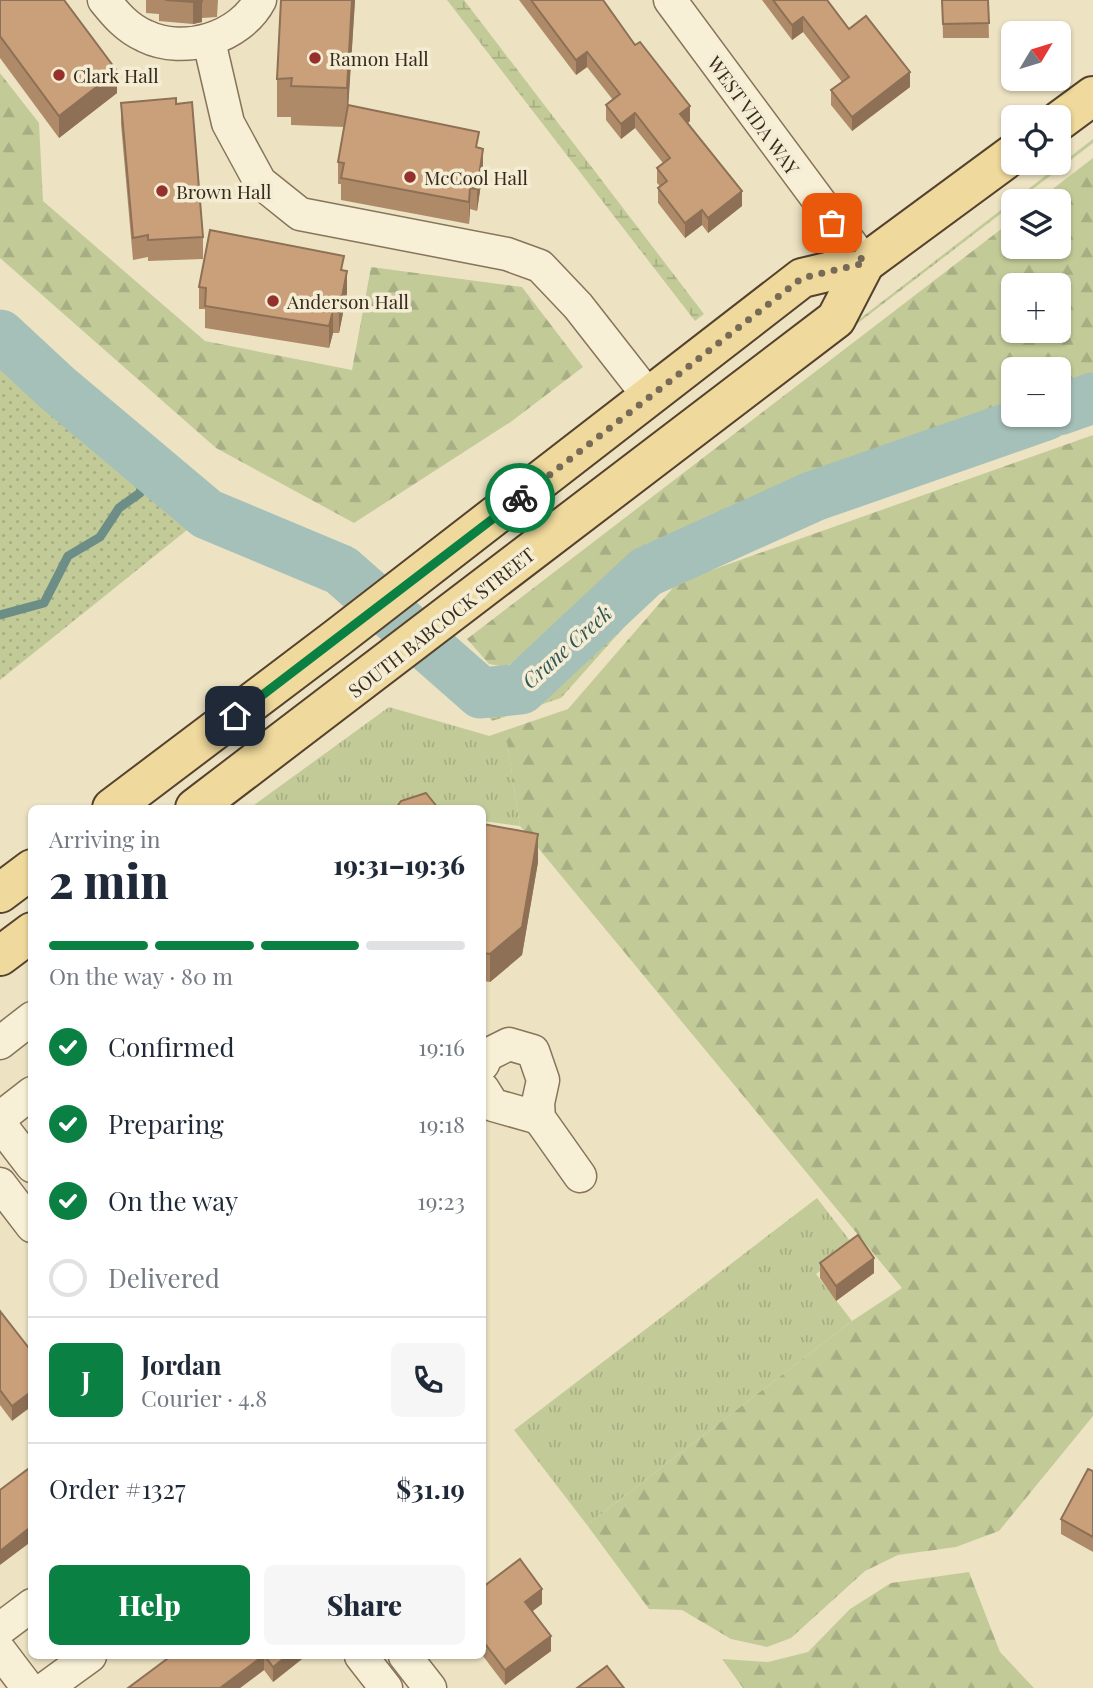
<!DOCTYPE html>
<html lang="en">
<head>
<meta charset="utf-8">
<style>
	:root { --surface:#fff; --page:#f6f6f7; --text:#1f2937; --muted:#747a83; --line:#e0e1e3; --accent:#0b8043 }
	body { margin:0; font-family:"Playfair Display",serif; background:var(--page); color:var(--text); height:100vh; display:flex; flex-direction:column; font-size:26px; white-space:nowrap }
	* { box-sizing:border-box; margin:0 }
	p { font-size:23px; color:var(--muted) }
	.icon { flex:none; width:38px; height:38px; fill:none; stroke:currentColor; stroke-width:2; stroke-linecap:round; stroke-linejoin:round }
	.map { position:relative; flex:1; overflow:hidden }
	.sheet { position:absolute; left:28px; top:805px; width:458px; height:854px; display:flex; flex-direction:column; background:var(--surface); border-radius:10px; box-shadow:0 2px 5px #0004 }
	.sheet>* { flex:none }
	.needle { width:46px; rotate:52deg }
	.tools { position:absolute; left:1001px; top:21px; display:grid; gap:14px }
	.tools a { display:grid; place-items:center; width:70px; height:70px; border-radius:10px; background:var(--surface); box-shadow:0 2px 5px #0004; font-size:35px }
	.pin { position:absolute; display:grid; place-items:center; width:60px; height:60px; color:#fff; margin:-30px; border-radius:14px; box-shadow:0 4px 10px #0006 }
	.courier { position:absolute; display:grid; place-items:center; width:70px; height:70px; margin:-35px; border:5px solid #0b8043; border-radius:50%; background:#fff; color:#222; box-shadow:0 2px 9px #0007 }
	.headline em { font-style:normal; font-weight:800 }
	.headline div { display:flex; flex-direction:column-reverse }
	.headline { display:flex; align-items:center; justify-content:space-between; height:119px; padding:0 21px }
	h1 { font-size:46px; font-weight:800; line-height:52px }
	.bar { display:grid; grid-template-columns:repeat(4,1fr); gap:10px 7px; align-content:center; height:84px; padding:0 21px }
	.bar i { height:9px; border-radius:5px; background:var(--line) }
	.bar .on { background:var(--accent) }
	.bar p { grid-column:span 4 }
	.line { display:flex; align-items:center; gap:18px; padding:0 21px; border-top:2px solid var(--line) }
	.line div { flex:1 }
	.round { display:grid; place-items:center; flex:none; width:74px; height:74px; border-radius:10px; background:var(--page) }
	ol { padding:0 21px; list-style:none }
	li { display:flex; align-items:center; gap:21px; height:77px }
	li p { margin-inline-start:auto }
	li .icon { padding:7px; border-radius:50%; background:var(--accent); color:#fff; stroke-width:4 }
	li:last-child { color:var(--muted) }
	li i { width:38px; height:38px; border:4px solid var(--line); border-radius:50% }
	.cta { display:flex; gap:14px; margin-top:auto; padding:14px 21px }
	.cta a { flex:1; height:80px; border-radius:10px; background:var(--accent); color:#fff; font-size:28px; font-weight:800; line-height:80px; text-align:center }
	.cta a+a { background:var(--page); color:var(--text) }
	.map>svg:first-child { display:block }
</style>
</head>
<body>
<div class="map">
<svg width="1093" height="1688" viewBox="0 0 1093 1688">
	<defs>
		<pattern id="grass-tufts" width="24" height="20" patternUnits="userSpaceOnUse" patternTransform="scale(1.75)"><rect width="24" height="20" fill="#c2cb98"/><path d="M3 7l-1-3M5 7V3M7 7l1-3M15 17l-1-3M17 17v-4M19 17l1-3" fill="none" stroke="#a7ae83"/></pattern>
		<pattern id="forest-firs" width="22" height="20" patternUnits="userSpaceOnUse" patternTransform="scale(1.75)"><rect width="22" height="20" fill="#c2cb98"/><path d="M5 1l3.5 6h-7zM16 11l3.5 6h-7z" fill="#a7ae83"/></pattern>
		<pattern id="wetland-marsh" width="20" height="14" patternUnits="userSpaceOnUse" patternTransform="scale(1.75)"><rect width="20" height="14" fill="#c2cb98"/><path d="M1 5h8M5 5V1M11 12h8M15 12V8" fill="none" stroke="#a7ae83"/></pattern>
		<pattern id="garden-dots" width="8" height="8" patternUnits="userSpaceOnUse" patternTransform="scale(1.75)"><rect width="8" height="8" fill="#c2cb98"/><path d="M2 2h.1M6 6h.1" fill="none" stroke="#a7ae83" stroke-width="1.8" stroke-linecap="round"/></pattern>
	</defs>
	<rect width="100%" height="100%" fill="#ede3c3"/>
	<g fill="url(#grass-tufts)">
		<path d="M389,707L507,741L520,826L483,821V808H250Z"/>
		<path d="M817,1198L854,1246L816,1274L852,1321L587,1525L514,1430Z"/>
	</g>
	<g fill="url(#forest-firs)" fill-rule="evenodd">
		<path d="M0,73L39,123L43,201L205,341L352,370L371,267L522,287L583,367L512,421L354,523L216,448L0,258Z"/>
		<path d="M1093,158V382L1059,394V369H1013V410L831,472L666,552L645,556L506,667L489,664L467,639L1013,220V247H1059V201H1037ZM1013,285H1059V331H1013Z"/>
		<path d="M1093,435V1416L999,1531L956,1547L898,1555L865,1571L791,1638L767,1647L731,1639L682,1610L649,1609L587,1525L852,1321L902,1288L520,826L507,742L489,736L568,709L678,582Z"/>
		<path d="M969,1572L1000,1652L1034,1688H743L722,1659L768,1662L808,1652L850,1609L891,1583Z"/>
	</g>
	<g fill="url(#wetland-marsh)">
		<path d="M447,0H464L704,314L695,321Z"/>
		<path d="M1093,139V143L459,629L454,636V645L481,675L510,679L649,568L671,564L835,485L1038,415H1059V407L1093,396V421L675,570L561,698L492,721L433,648Z"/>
	</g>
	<path fill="url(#garden-dots)" d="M0,335L56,387L207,514L0,680Z"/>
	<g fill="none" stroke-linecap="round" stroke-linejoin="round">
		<path stroke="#6c8e87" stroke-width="9" d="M0,615L44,603L68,556L100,537L119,508L140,493L146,463"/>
		<g stroke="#a5c0b9" stroke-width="51">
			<path d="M0,335L56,387L207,514L341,570L481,693L521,689L646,572L814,496L1046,415"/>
			<path d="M1059,410L1093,398"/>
		</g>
		<g stroke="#87745b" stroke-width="35">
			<g id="minor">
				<path d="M104,0C116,15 127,28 145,36C184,55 240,38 260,0"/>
				<path d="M670,0L865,263"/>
				<path d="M209,41L228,123L260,182L300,214L507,254L540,266L578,306L650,398"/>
				<path d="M0,1043L32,1018"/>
				<path d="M483,1064L487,1055L509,1044L533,1051L543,1080L538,1103L539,1118L580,1176"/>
				<path d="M483,1089L493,1105L539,1118"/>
				<path d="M0,1118L32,1093"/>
				<path d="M0,1124L32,1166"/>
				<path d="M0,1184L32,1226"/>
				<path d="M0,1629L32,1605"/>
				<path d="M0,1651L28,1688"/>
				<path d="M361,1656L386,1688"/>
				<path d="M405,1656L430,1688"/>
				<path d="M46,1688L90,1656"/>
			</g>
		</g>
		<g stroke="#54422f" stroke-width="42">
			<g id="major">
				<path d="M1059,121L1093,96"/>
				<path d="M112,808L337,638L802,278L865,263L1013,154"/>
				<path d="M195,808L836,319L865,263"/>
				<path d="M0,893L32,869"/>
				<path d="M0,956L32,932"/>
			</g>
		</g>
		<use href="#minor" stroke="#f8f0d6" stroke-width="32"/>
		<use href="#major" stroke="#efd99c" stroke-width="38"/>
	</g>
	<g fill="#ae8a69">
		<path d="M0,0L117,93L59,138L0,58Z"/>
		<path d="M146,0H218L217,17L202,18V22L193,24L159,21V14L146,13Z"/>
		<path d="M355,0L348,106L479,148L483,170L477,211L470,209L469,224L341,200V184H338V162L344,127L291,125V117H277V79Z"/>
		<path d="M519,0H603L690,121L688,123L742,206L708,233L702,225L685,238L658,203V188L660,186L657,183V168L663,163L635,128L621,139L606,120V105L613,100L587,67L576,75Z"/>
		<path d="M762,0H827L849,29L910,87L852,131L831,105V90L842,82L803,32L792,40Z"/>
		<path d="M942,0H988L989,38H943Z"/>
		<path d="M121,103L176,104L203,237V259L148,261V257L133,260L121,124Z"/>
		<path d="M344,271L347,293L339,333H333L329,348L205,328V309H199V287Z"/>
		<path d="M483,824L538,862L522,955L490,982L483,981Z"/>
		<path d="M820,1263L874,1273L836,1301L820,1278Z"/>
		<path d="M0,1311L32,1352L12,1421L0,1405Z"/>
		<path d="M1093,1471V1552L1061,1534V1519Z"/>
		<path d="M483,1587L542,1604L532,1611L551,1651L505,1685L483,1656Z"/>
		<path d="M171,1656H302V1659L273,1682L264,1670L240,1688H128Z"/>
	</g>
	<g fill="#8d7055">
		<path d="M352,0H355L347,127V88Z"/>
		<path d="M202,1V22L193,24V2Z"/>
		<path d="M803,17V32L792,40V25Z"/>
		<path d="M587,52V67L576,75V60Z"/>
		<path d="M117,71V93L59,138V116Z"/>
		<path d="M910,72V87L852,131V117Z"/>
		<path d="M690,106V121L680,129V114Z"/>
		<path d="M635,113V128L621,139V124Z"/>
		<path d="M483,149V170L477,211V189Z"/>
		<path d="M470,188V209L469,224V202Z"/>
		<path d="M742,191V206L708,233V218Z"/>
		<path d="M702,210V225L685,238V223Z"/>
		<path d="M347,271V293L339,333V312Z"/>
		<path d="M333,311V333L329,348V326Z"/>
		<path d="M538,834V862L522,955L490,982V954Z"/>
		<path d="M874,1258V1273L836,1301V1286Z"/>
		<path d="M32,1391V1406L12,1421V1406Z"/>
		<path d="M32,1526V1541L0,1565V1551Z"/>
		<path d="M542,1589V1604L525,1617V1602Z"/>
		<path d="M551,1636V1651L505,1685V1670Z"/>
		<path d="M264,1656V1670L240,1688H220Z"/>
		<path d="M287,1656H302V1659L273,1682V1667Z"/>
	</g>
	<g fill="#caa07a" stroke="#8d7055" stroke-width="2">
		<path d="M0,0H64L117,71L59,116L0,36Z"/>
		<path d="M165,0H202V1L193,2Z"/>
		<path d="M281,0H352L347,88L291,86L292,78L277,79Z"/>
		<path d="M531,0H603L635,45L640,42L690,106L680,114L742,191L708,218L702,210L685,223L658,188L667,181L657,168L670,158L635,113L621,124L606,105L620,94L587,52L576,60Z"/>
		<path d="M773,0H827L849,29L866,16L910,72L852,117L831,90L849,77L803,17L792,25Z"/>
		<path d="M942,0H988L989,23L943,24Z"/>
		<path d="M176,98V104L192,102L203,237L148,240V235L133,238L121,103Z"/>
		<path d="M348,105L479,132L476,147L483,149L477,189L470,188L469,202L341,178L344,163L338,162Z"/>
		<path d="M210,230L344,256L341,270L347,271L339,312L333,311L329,326L205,306L206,288L199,287Z"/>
		<path d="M426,793L438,808H396L401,801Z"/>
		<path d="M483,824L538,834L522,927L490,954L483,953Z"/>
		<path d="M858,1235L874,1258L836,1286L820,1263Z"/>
		<path d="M0,1311L32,1352V1391L12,1406L0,1390Z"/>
		<path d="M32,1466V1526L0,1551V1490Z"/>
		<path d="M1088,1469L1093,1471V1537L1061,1519Z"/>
		<path d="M520,1559L542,1589L525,1602L551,1636L505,1670L483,1641V1587Z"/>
		<path d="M171,1656H263L220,1688H128Z"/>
		<path d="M265,1656H287L273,1667Z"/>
		<path d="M607,1666L624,1688H577Z"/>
	</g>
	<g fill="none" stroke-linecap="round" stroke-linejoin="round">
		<path stroke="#776b58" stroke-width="7" stroke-dasharray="0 12.6" d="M520,498L802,278L865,263L832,223"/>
		<path stroke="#0b8043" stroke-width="9" d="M235,716L520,498"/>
	</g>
	<g fill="#94312c" stroke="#f4ecd3" stroke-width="2.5">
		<circle cx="315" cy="58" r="7"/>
		<circle cx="59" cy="75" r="7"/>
		<circle cx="410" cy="177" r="7"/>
		<circle cx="162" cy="191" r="7"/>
		<circle cx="273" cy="301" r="7"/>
	</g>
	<g text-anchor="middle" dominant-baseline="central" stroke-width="7" stroke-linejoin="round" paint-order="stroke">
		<g font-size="19" fill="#372b1e" stroke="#f4ecd3" text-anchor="start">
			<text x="329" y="58">Ramon Hall</text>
			<text x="73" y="75">Clark Hall</text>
			<text x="424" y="177">McCool Hall</text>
			<text x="176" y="191">Brown Hall</text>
			<text x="287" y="301">Anderson Hall</text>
		</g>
		<g font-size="19" fill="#372b1e" stroke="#f4ecd3">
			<text transform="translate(754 115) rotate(54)">WEST VIDA WAY</text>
			<text transform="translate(441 622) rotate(-38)">SOUTH BABCOCK STREET</text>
		</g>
		<g font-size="21" font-style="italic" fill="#2e5656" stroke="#f4ecd3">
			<text transform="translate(566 646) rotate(-42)">Crane Creek</text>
		</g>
	</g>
</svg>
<div class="tools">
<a><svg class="needle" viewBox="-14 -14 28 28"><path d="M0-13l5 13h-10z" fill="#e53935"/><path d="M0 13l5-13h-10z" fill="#747a83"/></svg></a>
<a><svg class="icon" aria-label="locate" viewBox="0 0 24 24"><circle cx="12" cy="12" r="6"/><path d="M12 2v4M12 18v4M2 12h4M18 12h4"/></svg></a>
<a><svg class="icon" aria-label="layers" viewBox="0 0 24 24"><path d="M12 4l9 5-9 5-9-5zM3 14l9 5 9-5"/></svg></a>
<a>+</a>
<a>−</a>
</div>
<div class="pin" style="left:832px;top:223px;background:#ea580c"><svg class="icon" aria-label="bag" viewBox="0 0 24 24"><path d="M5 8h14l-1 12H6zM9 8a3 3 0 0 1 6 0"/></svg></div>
<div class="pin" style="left:235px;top:716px;background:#1f2937"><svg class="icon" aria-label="home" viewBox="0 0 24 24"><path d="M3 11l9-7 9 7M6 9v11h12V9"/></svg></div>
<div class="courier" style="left:520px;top:498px"><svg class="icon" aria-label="bike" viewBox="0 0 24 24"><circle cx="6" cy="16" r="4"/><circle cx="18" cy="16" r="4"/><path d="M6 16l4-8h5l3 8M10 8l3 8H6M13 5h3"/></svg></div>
<section class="sheet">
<div class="headline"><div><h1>2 min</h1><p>Arriving in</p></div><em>19:31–19:36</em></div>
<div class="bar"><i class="on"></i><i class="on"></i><i class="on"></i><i></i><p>On the way · 80 m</p></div>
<ol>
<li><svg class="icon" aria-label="check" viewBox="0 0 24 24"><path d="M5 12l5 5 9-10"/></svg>Confirmed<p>19:16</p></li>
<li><svg class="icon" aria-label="check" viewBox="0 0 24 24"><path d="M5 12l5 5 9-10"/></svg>Preparing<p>19:18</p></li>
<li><svg class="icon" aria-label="check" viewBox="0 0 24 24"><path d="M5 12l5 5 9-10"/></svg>On the way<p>19:23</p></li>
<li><i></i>Delivered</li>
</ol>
<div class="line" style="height:126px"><b class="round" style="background:var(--accent);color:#fff">J</b><div><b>Jordan</b><p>Courier · 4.8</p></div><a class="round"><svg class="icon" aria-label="phone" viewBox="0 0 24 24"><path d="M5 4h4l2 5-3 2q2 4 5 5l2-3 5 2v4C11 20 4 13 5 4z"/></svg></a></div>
<div class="line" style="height:91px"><div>Order #1327</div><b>$31.19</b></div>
<div class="cta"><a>Help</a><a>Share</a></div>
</section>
</div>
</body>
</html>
